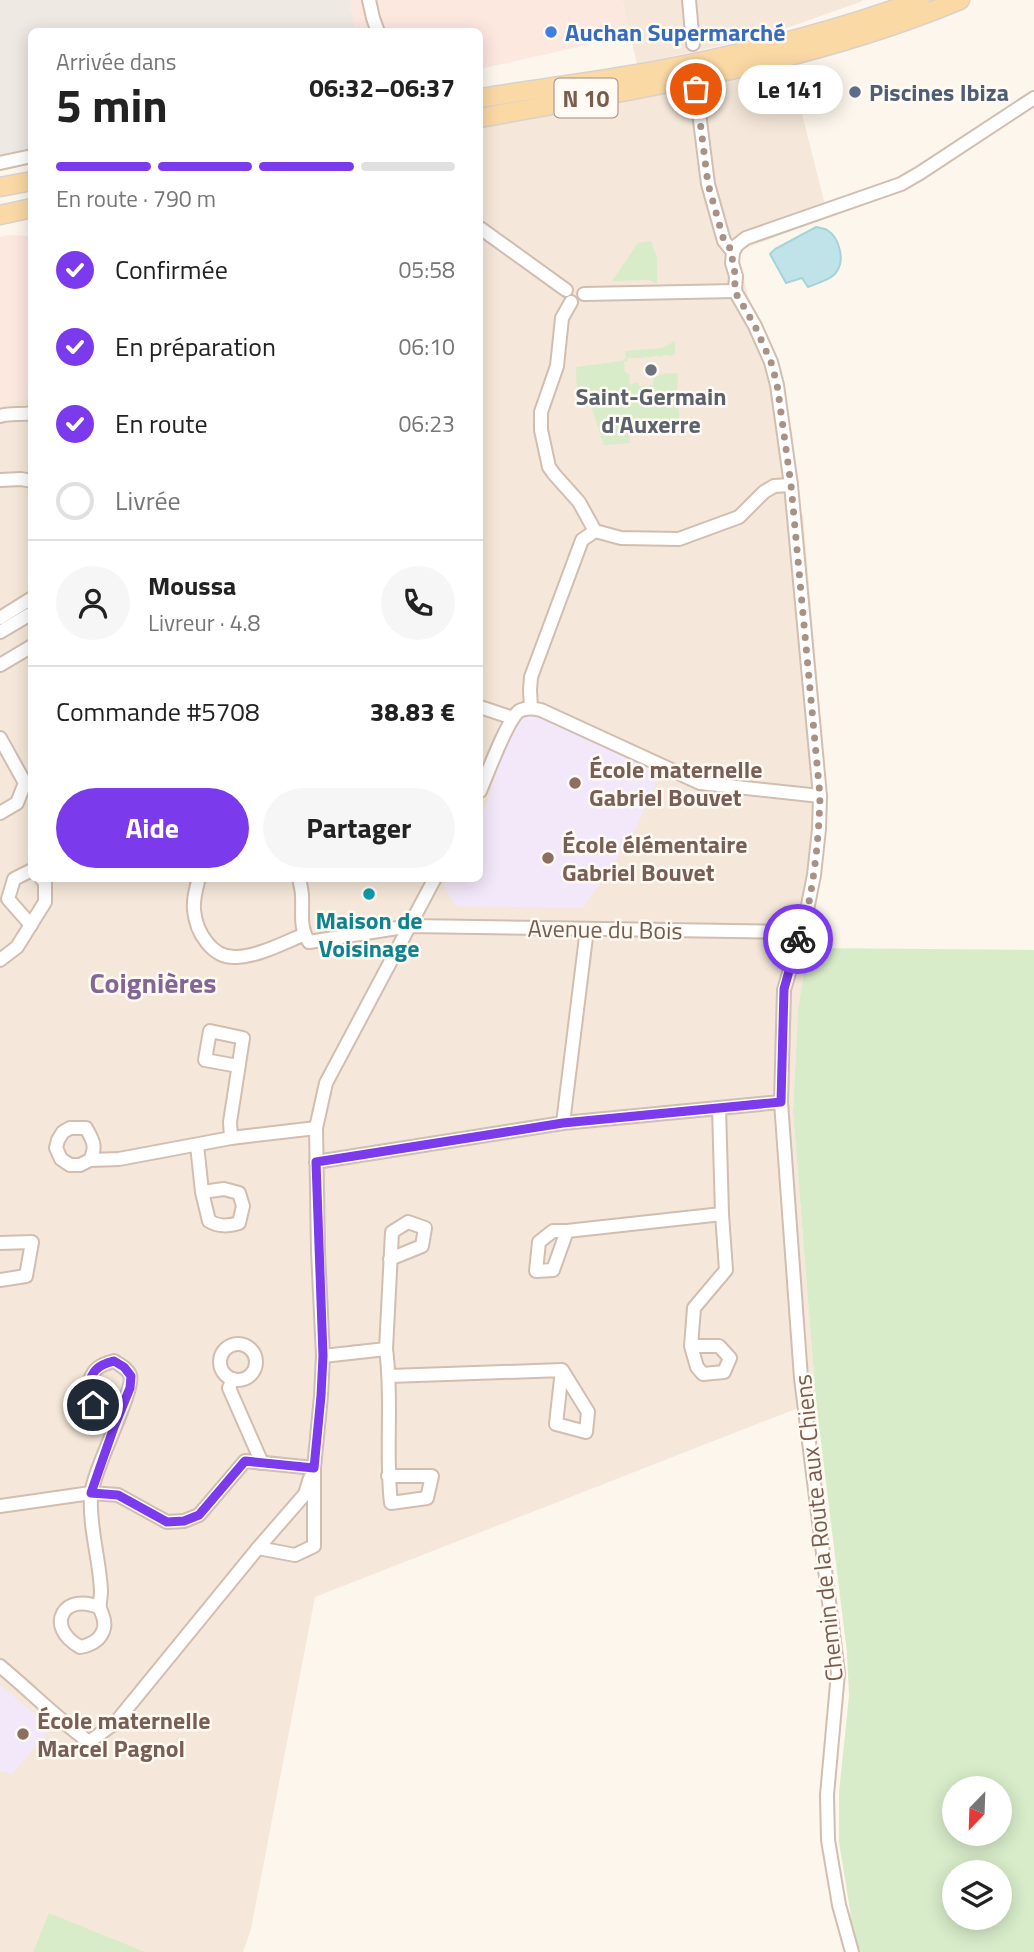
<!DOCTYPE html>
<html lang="fr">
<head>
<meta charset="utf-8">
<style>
	:root { --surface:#fff; --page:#f6f6f6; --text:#222; --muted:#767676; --line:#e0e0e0; --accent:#7c3aed }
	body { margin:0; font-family:"Titillium Web",sans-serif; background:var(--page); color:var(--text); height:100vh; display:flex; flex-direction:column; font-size:26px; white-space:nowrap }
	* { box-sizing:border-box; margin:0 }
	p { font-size:23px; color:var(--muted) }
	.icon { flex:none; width:38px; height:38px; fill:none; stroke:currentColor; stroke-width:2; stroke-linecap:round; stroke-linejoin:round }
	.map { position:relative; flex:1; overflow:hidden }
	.side { position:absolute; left:28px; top:28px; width:455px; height:854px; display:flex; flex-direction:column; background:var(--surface); border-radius:10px; box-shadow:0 4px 18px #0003 }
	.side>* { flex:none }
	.needle { width:46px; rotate:203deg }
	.fabs { position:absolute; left:942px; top:1776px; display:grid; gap:14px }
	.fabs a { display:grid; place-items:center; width:70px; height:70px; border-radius:50%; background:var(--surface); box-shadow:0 4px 18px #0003; font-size:35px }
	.pin { position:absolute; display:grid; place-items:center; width:60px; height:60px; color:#fff; margin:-30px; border:4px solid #fff; border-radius:50%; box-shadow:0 2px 7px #0007 }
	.courier { position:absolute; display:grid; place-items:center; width:70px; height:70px; margin:-35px; border:5px solid #7c3aed; border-radius:50%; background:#fff; color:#222; box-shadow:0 2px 9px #0007 }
	.bubble { position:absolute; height:49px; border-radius:24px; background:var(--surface); box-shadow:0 4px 18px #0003; font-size:23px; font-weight:700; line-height:49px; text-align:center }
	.summary em { font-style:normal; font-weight:700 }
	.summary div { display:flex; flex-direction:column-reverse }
	.summary { display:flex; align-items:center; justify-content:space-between; height:119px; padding:0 28px }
	h1 { font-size:46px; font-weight:700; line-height:52px }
	.bar { display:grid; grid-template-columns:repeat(4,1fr); gap:10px 7px; align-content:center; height:84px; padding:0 28px }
	.bar i { height:9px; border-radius:5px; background:var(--line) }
	.bar .active { background:var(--accent) }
	.bar p { grid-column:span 4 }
	.line { display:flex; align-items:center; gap:18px; padding:0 28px; border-top:2px solid var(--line) }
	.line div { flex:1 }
	.round { display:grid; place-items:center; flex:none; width:74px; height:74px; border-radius:37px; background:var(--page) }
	ol { padding:0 28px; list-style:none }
	li { display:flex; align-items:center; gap:21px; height:77px }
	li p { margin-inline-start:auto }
	li .icon { padding:7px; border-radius:50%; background:var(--accent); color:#fff; stroke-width:4 }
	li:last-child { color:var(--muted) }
	li i { width:38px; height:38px; border:4px solid var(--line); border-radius:50% }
	.primary-button { display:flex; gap:14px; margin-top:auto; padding:14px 28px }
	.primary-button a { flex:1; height:80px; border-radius:42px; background:var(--accent); color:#fff; font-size:28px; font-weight:700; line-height:80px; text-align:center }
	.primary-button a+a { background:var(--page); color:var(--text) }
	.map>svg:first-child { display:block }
</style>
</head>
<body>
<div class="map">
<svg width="1034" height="1952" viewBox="0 0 1034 1952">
	<rect width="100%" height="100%" fill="#fdf6ec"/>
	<g fill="#f5e8da">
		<path d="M622,0H862L863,1L764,36L637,64Z"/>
		<path d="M790,66L828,217L738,251L748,297L780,363L785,393L799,514H803L828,805L822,871L798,1009L793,1112L816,1401L315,1597L251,1929L243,1952H0V406L31,397L32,878H480V127Z"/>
	</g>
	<g fill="#fde8e0">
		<path d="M350,0H622L631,35L480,69V32L355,31Z"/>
		<path d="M8,235L31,236L32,397L0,406V237Z"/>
	</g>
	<path fill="#efe9e4" d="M0,0H350L355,31L32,32L31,164L0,171Z"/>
	<g fill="#f3e8fa">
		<path d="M524,709L664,767L632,836L583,908L456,906L444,886L448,879L480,878V817L488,800L513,718Z"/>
		<path d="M0,1685L51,1728L12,1774L0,1771Z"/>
	</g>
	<g fill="#d8ecc9" fill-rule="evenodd">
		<path d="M651,241L657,258V284L650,280L612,281L638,243Z"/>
		<path d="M675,341V354L672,356L664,355L660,357L658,355L647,358L646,356L643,358H628V361L624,362L625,369L624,371L630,375L629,383L632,385L633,383H638L639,386L653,385V377L655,374L659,376L660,374L678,373L677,397L680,422L629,430L630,443L604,445L586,391L577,392L576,367L622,361L626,357L625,351L662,348Z"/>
		<path d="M808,948L1034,950V1952H855L850,1910L839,1842V1792L849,1696L847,1653L816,1401L793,1112L798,1009ZM954,1788H999V1834H954ZM954,1872H999V1918H954Z"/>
		<path d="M49,1913L145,1952H33Z"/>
	</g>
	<path fill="#bfe3e8" stroke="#a5d3da" stroke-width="2" d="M816,227C816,227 826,229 827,230C839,237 845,259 837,271C832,280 817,283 808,287L802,278L786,283L770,254L775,249Z"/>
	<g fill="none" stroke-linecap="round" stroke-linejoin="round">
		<g stroke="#d1beb0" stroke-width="16">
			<g id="minor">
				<path d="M369,0L373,18L378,32"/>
				<path d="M689,0L693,44"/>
				<path d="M696,89L708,184L724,241L733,252L732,263L736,276L735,291L755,326L771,362L777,385L791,485L820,796L819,829L814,875L806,915L784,990L781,1102L801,1378L838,1673L827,1795L828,1840L839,1905L852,1952"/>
				<path d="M0,163L32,156"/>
				<path d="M480,228L566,290"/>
				<path d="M733,252L737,245L746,238L901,184L920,173L1034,98"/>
				<path d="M584,294L735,291"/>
				<path d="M571,302L562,318L557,366L541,412V430L549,467L554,474L579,502L595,531"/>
				<path d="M0,416C11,413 21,415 32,413"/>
				<path d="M0,480L21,479L32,481"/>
				<path d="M595,531L621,538L679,539L739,517L764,492L774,486L791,485"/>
				<path d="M0,618L32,598"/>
				<path d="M0,632L32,613"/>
				<path d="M0,665L32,646"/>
				<path d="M480,707L513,718"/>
				<path d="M531,708L530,690L531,677L582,540L595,531"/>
				<path d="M0,738L25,783L17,803L0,813"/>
				<path d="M480,791C487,775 507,720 519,711C526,707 533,708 541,710L700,783L820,796"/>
				<path d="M199,878C196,889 193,899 194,910C196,932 212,959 237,957C259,956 283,943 303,935"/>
				<path d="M299,878C300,884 302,890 302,896C303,912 299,928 309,942L410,926L800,932"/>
				<path d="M31,925L8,899L14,879L32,870"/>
				<path d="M0,960L17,947L45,902V882L41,878"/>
				<path d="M563,1123L587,929"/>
				<path d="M231,1138L230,1122L243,1038L210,1031L205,1060L238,1066"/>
				<path d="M197,1145L202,1192L209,1221C219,1227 228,1226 239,1223L243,1206L239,1193L224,1189L202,1192"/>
				<path d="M90,1160C97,1146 93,1141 86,1128H70L63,1132L58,1140L56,1148L61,1159L70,1165H80L90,1160L119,1159L231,1138L316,1128"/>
				<path d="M316,1162L563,1123L781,1102"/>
				<path d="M567,1231L553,1270L536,1271L539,1242L553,1231H567L722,1214"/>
				<path d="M0,1243L32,1242L26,1276L0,1280"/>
				<circle cx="238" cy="1362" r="18"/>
				<path d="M691,1346H719L730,1358L724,1372L703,1374L697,1367L691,1346L694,1308L726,1270L722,1214L719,1108"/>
				<path d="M386,1349C393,1400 385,1451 391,1503L427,1498L432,1476H388"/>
				<path d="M323,1356L386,1349L392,1232L408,1222L425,1228L422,1246L390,1259"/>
				<path d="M390,1376L562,1370L588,1412L586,1432L556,1424L562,1370"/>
				<path d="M233,1379L229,1388L262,1463"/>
				<path d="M0,1506L91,1493L118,1495L167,1522L184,1521L199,1515L245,1461L314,1468"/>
				<path d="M258,1548L295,1555L314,1546V1468L321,1396L323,1356L318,1251L316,1128L326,1083L435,878"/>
				<path d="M100,1608C65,1591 43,1626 80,1647C91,1645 101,1640 104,1628C106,1619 102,1616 100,1608C99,1604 101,1597 101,1592C100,1560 89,1528 91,1496C92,1471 136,1389 130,1375C127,1368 120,1365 114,1361C93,1366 92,1374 85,1392L102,1419L114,1427"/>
				<path d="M0,1666C30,1691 58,1719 89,1742L116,1722L258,1548L305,1494L310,1478"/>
			</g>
		</g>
		<g stroke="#dad1cd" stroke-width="21">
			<g id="primary">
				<path d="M480,98C535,89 592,82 648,72C740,55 832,33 920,0"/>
				<path d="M480,118C642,88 807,64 960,0"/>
				<path d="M0,187L32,181"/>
				<path d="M0,215L32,208"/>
			</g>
		</g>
		<use href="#minor" stroke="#fff" stroke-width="12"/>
		<use href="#primary" stroke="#fbd9a5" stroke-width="18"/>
	</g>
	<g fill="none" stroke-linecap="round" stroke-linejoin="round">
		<path stroke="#a89285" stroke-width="7" stroke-dasharray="0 12.6" d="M696,89L708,184L724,241L733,252L732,263L736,276L734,290L755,326L771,362L777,384L791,485L820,796C819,835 815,874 807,912C805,921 801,930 798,939"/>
		<path stroke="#7c3aed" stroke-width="9" d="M93,1405L85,1392C92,1374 93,1366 114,1361L124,1367L131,1376L130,1388L114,1427L91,1493L118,1495L167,1522L184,1521L199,1515L245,1461L314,1468L321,1396L323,1356L316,1162L563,1123L781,1102L784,989L798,939"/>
	</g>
	<circle fill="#3f7fe0" stroke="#fffaf3" stroke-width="2.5" cx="551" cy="32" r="7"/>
	<circle fill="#5c6f8a" stroke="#fffaf3" stroke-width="2.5" cx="855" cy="92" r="7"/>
	<circle fill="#6b7280" stroke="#fffaf3" stroke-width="2.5" cx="651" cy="370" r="7"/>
	<g fill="#8d6e63" stroke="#fffaf3" stroke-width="2.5">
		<circle cx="575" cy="783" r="7"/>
		<circle cx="548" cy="858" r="7"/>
		<circle cx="23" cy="1734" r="7"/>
	</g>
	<circle fill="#0f9aa8" stroke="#fffaf3" stroke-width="2.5" cx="369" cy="894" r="7"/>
	<g text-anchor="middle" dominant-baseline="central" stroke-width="5" stroke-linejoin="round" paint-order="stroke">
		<rect fill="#fffaf3" stroke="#a28b7f" stroke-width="2" x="554.5" y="78.5" width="63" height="39" rx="5"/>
		<g font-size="23" font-weight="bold" fill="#7a5c4d">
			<text x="586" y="98">N 10</text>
		</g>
		<g font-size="24" font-weight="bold" fill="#366cbe" stroke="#fffaf3" text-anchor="start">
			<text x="565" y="32">Auchan Supermarché</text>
		</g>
		<g font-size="24" font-weight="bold" fill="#4e5e75" stroke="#fffaf3" text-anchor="start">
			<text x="869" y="92">Piscines Ibiza</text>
		</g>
		<g font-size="24" font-weight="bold" fill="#5b616d" stroke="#fffaf3">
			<text x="651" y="396">Saint-Germain<tspan x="651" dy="28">d'Auxerre</tspan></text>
		</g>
		<g font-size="24" font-weight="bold" fill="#785e54" stroke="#fffaf3" text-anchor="start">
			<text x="589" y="769">École maternelle<tspan x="589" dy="28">Gabriel Bouvet</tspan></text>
			<text x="562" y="844">École élémentaire<tspan x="562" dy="28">Gabriel Bouvet</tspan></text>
			<text x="37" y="1720">École maternelle<tspan x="37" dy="28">Marcel Pagnol</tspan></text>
		</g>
		<g font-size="24" font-weight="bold" fill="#0d838f" stroke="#fffaf3">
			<text x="369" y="920">Maison de<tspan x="369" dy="28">Voisinage</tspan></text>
		</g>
		<g font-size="24" fill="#7a5c4d" stroke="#fffaf3">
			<text transform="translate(605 929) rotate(1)">Avenue du Bois</text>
			<text transform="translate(818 1528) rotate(-96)">Chemin de la Route aux Chiens</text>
		</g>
		<g font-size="28" font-weight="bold" fill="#846695" stroke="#fffaf3">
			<text x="153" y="982">Coignières</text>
		</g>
	</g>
</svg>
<div class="fabs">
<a><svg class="needle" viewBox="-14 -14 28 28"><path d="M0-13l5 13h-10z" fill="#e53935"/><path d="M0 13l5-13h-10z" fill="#767676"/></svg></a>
<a><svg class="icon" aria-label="layers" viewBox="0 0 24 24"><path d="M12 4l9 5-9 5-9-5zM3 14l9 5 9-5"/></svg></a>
</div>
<div class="pin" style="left:696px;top:89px;background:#ea580c"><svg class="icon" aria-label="bag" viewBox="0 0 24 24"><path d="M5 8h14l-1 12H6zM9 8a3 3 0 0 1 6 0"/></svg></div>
<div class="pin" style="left:93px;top:1405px;background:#1f2937"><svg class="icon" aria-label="home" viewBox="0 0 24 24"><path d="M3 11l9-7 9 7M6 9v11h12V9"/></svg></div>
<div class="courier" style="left:798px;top:939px"><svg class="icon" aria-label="bike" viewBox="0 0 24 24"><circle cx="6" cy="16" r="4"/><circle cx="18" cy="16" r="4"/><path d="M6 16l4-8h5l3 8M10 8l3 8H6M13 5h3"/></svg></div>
<div class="bubble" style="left:738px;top:65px;width:105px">Le 141</div>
<section class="side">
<div class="summary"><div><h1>5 min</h1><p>Arrivée dans</p></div><em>06:32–06:37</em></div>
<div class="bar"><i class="active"></i><i class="active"></i><i class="active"></i><i></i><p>En route · 790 m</p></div>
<ol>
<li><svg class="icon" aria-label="check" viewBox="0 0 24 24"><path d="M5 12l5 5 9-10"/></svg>Confirmée<p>05:58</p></li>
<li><svg class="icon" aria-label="check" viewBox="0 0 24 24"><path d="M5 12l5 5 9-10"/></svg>En préparation<p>06:10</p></li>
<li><svg class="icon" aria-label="check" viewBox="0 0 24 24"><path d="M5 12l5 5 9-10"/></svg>En route<p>06:23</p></li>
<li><i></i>Livrée</li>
</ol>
<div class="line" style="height:126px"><a class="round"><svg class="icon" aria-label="person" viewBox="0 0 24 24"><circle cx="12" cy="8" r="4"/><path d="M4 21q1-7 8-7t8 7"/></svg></a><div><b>Moussa</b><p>Livreur · 4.8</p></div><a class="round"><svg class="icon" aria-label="phone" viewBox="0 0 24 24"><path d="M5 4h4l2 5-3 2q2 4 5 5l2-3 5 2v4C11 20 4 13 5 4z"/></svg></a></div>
<div class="line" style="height:91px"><div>Commande #5708</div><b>38.83 €</b></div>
<div class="primary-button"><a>Aide</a><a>Partager</a></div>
</section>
</div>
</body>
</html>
